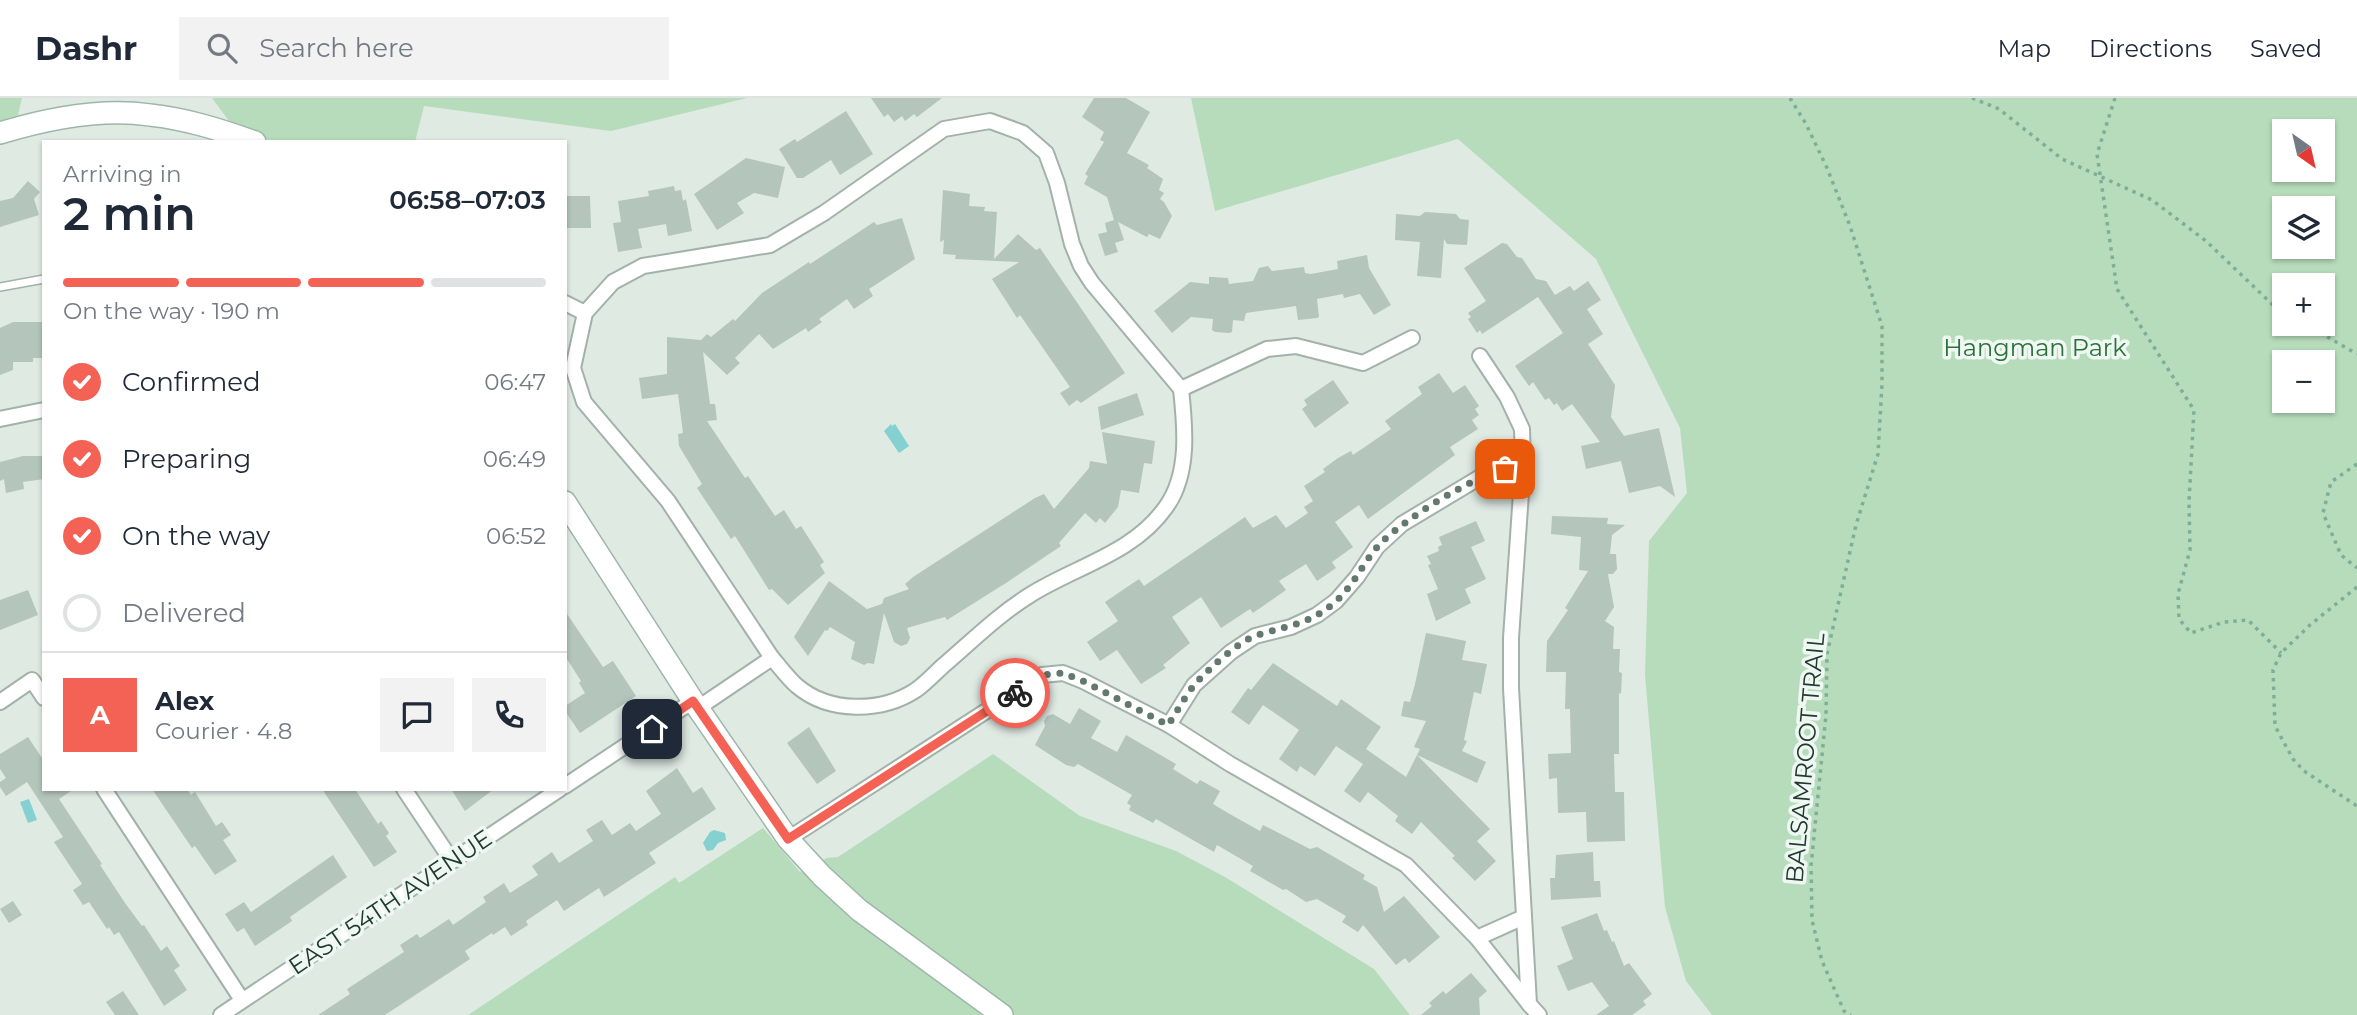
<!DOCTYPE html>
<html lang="en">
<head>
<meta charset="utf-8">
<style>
	:root { --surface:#fff; --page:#f2f2f3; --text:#1f2937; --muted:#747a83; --line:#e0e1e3; --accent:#f36254 }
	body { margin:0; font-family:Montserrat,sans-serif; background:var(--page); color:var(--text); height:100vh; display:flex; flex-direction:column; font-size:26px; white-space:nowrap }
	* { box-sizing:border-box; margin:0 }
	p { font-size:23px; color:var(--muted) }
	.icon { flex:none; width:38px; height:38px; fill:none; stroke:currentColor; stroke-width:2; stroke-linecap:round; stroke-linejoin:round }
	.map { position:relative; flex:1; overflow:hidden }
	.details { position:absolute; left:42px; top:42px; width:525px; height:651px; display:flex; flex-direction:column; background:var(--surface); border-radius:0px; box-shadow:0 2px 5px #0004 }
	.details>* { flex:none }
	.needle { width:46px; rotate:146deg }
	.buttons { position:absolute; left:2272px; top:21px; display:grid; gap:14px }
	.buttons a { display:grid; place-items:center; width:63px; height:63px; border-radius:0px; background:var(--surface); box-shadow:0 2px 5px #0004; font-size:35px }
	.pin { position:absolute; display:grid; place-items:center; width:60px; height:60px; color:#fff; margin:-30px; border-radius:14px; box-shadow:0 4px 10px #0006 }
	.courier { position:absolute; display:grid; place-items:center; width:70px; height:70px; margin:-35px; border:5px solid #f36254; border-radius:50%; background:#fff; color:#222; box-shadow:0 2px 9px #0007 }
	.summary em { font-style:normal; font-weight:600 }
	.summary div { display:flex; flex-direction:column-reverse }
	.summary { display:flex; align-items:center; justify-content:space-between; height:119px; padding:0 21px }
	h1 { font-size:46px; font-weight:600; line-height:52px }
	.bar { display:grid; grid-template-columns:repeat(4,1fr); gap:10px 7px; align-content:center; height:84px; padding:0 21px }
	.bar i { height:9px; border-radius:5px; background:var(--line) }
	.bar .active { background:var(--accent) }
	.bar p { grid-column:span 4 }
	.line { display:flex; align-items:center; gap:18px; padding:0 21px; border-top:2px solid var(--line) }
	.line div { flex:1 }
	.round { display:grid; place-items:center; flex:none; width:74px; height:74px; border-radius:0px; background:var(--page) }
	ol { padding:0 21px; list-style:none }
	li { display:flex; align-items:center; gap:21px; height:77px }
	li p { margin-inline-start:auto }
	li .icon { padding:7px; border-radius:50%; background:var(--accent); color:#fff; stroke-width:4 }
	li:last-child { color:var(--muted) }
	li i { width:38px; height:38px; border:4px solid var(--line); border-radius:50% }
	header { display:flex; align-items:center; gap:42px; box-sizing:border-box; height:98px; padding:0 35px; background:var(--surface); border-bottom:2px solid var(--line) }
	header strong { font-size:33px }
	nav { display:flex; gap:38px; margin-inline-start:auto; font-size:24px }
	.search { width:490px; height:63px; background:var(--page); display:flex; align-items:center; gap:18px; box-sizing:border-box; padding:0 24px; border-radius:0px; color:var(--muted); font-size:26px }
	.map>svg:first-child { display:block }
</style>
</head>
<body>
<header>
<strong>Dashr</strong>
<div class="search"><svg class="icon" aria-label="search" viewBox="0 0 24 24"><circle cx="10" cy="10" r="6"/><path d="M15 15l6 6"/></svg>Search here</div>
<nav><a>Map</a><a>Directions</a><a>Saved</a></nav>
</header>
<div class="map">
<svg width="2357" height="917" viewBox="0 0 2357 917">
	<rect width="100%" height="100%" fill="#dfeae3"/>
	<g fill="#b7dcbb" fill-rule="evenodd">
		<path d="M0,0H22L18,17L0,23Z"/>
		<path d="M212,0H747L611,33L424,8L415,44H273L229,23Z"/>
		<path d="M1191,0H2357V917H1712L1686,883L1665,809L1645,577L1649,443L1687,395L1680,330L1596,161L1458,41L1215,113ZM2322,33V72H2284V33ZM2322,110V149H2284V110ZM2284,187H2322V226H2284ZM2322,264V303H2284V264Z"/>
		<path d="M993,656L1080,718L1176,753L1225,779L1374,871L1410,917H468L675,779L679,785L763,730L800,774L827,760L838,759Z"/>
	</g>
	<g fill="#85d0d0">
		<path d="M891,326L892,328L895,326L909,348L899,355L884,333Z"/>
		<path d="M29,701L37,722L28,725L20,704Z"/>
		<path d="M714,732L725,735L726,742L718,745L713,752L707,753L703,745L710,734Z"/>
	</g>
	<g fill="#b4c5bc">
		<path d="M871,0H942L917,19L914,16L905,23L902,18L894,24L888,16L884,19Z"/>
		<path d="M1094,0H1126L1150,14L1127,55L1149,67L1147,70L1163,81L1159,92L1164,95L1160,101L1164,104L1172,118L1160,141L1149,136L1147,139L1118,124L1124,142L1115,145L1118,154L1105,158L1098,136L1107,134L1105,125L1114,122L1107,99L1084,86L1088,78L1085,76L1104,44L1100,42L1104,34L1082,19Z"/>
		<path d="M846,13L873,56L840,77L831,62L803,80H797L779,51L795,41L797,44Z"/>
		<path d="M746,60L785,69L778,100L754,95L737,105L744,115L717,132L694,96Z"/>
		<path d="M28,83L40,94L34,101L39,117L0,129V103L13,100Z"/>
		<path d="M674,88L675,93L681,92L683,103L686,101L692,133L668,138L666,126L638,131L642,150L618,154L613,125L621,124L618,103L649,98L648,93Z"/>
		<path d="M943,92L970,96L969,108L985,109L984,113L997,114L994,161L1018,136L1036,152L1040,150L1125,275L1081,305L1077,302L1069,308L1060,295L1070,289L1020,217L1017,220L992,181L1019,164L955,161L956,157L943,156L944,142L940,144Z"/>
		<path d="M565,98H590L591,130H565Z"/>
		<path d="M1425,114L1456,116L1460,121L1469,122L1467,147L1447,146L1444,141L1441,180L1417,178L1420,144L1395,142L1396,116L1420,118Z"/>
		<path d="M902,120L915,161L869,191L873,198L854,211L847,201L819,221L822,224L808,234L806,230L773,251L759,236L735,260L740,265L727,277L703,254L710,306H715L717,322L707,323L745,380L748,378L775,418L784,412L796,431L801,428L824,464L820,467L825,475L788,507L772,491L769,492L735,438L731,441L697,390L702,386L679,348L678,336L683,335L678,296L642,301L639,280L667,276V239L701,242L707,236L711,239L733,221L735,223L762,195L809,164L810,166L874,124L877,127Z"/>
		<path d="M1502,145L1507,146L1517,159L1522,160L1536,181L1546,183L1555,197L1570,188L1574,193L1588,183L1601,202L1587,211L1603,236L1588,246L1615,287L1611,319L1624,338L1659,330L1675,399L1660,388L1629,395L1621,363L1586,371L1581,348L1600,344L1572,306L1562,313L1557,305L1554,307L1549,300L1545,302L1533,284L1529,288L1515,268L1563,235L1538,199L1482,236L1480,232L1477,235L1468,221L1471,219L1468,215L1486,203L1464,170Z"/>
		<path d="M1367,157L1369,170L1391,207L1374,217L1360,196L1344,200L1343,196L1317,201L1319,219L1317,220L1298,222L1296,208L1246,215L1244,223L1233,222L1232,234L1229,235L1215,234L1212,232L1213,221L1191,219L1172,235L1154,213L1190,184L1209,186V179H1212L1228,180L1229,186L1253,183L1259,170L1268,168L1272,173L1304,169L1305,175L1311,176L1338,171L1337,163Z"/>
		<path d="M13,224H44V260H33V264H13V272L0,277V230Z"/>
		<path d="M1439,275L1453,295L1465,287L1479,308L1475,311L1479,317L1472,322L1478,331L1450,349L1455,357L1368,421L1359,407L1335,424L1353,449L1332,464L1336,470L1317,483L1306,466L1279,483L1286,492L1253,515L1250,511L1221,530L1201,499L1172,519L1190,545L1163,567L1166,570L1141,586L1117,552L1100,563L1087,544L1118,523L1105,504L1139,481L1144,488L1245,419L1253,430L1276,417L1286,430L1308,415L1304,409L1313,403L1304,388L1325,374L1323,371L1338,360L1351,353L1353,357L1391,331L1385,323L1422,296L1418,289Z"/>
		<path d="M1333,282L1349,305L1315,330L1302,311L1307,307L1304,302Z"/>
		<path d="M1137,295L1144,317L1101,332L1098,309Z"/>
		<path d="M1102,334L1155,343L1152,366L1144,365L1139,395L1121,392L1118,409L1105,425L1100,420L1096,425L1085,415L1059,445L1061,448L1006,485L947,522L945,519L907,530L910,540L907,546L901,548L894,544L884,515L874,566L868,565L864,567L851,561L855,544L830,529L827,533L825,532L808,558L794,539L829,483L867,511L882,506L884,500L909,491L905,486L913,479L1035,400L1044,396L1054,411L1089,370L1090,363L1107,366Z"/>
		<path d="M23,358H44V381L23,384L24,391L6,395L4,381L0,383V364Z"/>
		<path d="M1552,418L1608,420L1607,426L1625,427L1612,437L1610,456H1616L1617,471L1613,476H1608L1614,509L1605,523L1614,529L1613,551H1620L1619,574L1622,575L1621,596L1619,595V656H1614L1615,694H1624L1625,743L1587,744L1586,714L1558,715L1557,680L1549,681L1548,656L1571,655L1570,611H1565L1566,574H1546L1547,543L1568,512L1565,510L1588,473L1579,472L1581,439L1551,436Z"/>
		<path d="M1476,423L1485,443L1471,449L1486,481L1465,491L1471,505L1436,523L1427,496L1438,491L1428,467L1431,466L1427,458L1439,453L1438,449L1442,447L1439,439Z"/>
		<path d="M28,492L38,517L0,532V502Z"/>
		<path d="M565,513L603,569L613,563L636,598L580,635L565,613V608L585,595L579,585L581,583L565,558Z"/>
		<path d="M1426,535L1466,543L1462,562L1487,566L1481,596L1474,594L1464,642L1467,643L1462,653L1486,664L1477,685L1417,657L1420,651L1414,649L1426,623L1401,618L1404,603L1410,604L1415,586Z"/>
		<path d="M1273,565L1337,608L1341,601L1381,629L1366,651L1406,679L1417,657L1490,731L1477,743L1496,763L1475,783L1452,760L1455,758L1421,724L1412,736L1395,723L1398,718L1368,694L1360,705L1344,693L1363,666L1336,648L1315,678L1300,668L1297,674L1279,661L1299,632L1263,607L1249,627L1231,614L1248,590L1251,592Z"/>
		<path d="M1079,610L1101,623L1091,640L1117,654L1126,637L1176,666L1173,671L1197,686L1200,682L1220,693L1213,706L1228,715L1260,733L1263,727L1310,751L1317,749L1365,777L1363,781L1377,789L1384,814L1404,798L1440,839L1409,865L1405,860L1396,867L1363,827L1358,834L1342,824L1346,818L1317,801L1306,804L1286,791L1283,792L1250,773L1253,768L1217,747L1214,754L1156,721L1153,725L1129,712L1131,708L1127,705L1132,697L1078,666L1074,669L1066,667L1035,647L1045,628L1044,623L1047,618L1053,616L1070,626Z"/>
		<path d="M809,629L836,673L817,686L787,645Z"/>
		<path d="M28,639L44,663V691H74L59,701L102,766L100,767L125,805L142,828L144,827L161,853L167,848L180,868L174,872L187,892L164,908L119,834L114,837L109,829L107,831L89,804L83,807L73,792L82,786L54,744L63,739L27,684L6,698L0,689V684L6,680L0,671V656Z"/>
		<path d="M677,670L693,695L702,689L716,711L649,755L656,765L604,799L599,790L564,813L557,802L526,823L528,827L511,838L505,829L493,837L492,835L465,853L470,861L385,917H318L350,896L347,891L404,854L400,847L417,836L420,840L449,821L453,827L486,804L483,799L504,785L510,795L538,777L532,768L552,754L559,765L593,743L586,732L602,722L612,737L630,725L636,733L661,716L646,693Z"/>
		<path d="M152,691H187L191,697L195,694L216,728L222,724L231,737L223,742L237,763L215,777L195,748L192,750Z"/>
		<path d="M322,691H355L378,726L381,723L389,735L386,738L397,754L374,769Z"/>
		<path d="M451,691H494L465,713Z"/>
		<path d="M1593,754L1594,783H1600L1601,799L1551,802L1550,780H1555L1556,757Z"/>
		<path d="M333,757L347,779L290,819L292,823L255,848L244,830L237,834L225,816L244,804L251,814Z"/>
		<path d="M13,803L22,817L9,825L0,811Z"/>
		<path d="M1597,815L1604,833L1607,832L1612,844L1614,843L1624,868L1629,865L1652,896L1643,903L1646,907L1632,917H1596L1609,908L1592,884L1568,893L1557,868L1573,861L1561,829Z"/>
		<path d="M1471,875L1487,893L1479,900L1480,917H1421L1432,908L1429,905L1443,893L1446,896Z"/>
		<path d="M123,893L139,917H115L106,904Z"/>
	</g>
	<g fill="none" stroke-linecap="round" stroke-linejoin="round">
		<g stroke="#a2b2a9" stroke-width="10">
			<path id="lane" d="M0,189L44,181"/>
		</g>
		<g stroke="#a2b2a9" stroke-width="18">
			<g id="street">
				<path d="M565,205L585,215"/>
				<path d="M1480,258L1507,299L1522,331L1523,366L1511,540V590L1529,906L1539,917"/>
				<path d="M1181,291L1267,251L1296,248L1363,265L1412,240"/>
				<path d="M0,321L44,312"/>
				<path d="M772,560L668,403L584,304L573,270L585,215L613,184L643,168L770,147L824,115L944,31L990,23L1023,35L1046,55L1057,85L1072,146L1081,168L1092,185L1181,291"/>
				<path d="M0,604L32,582L44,600"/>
				<path d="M698,610L772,560C780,569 788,580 797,588C829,615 881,615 916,592C926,585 935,575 944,567C972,543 998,517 1030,497C1076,468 1133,456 1166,409C1190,376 1185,328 1181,291"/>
				<path d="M1169,627L1194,587L1231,554L1255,538L1291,529L1317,517L1336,503L1357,479L1377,449L1402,426L1487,375L1523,366"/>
				<path d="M565,688L693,603"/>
				<path d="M104,691L242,902"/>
				<path d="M404,691L452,763"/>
				<path d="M788,741L1042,577L1063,575L1083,583L1169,627L1230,666L1406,767L1477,840L1529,906"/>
				<path d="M1477,840L1524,819"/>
				<path d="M221,917L560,691"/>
			</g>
		</g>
		<g stroke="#9eb6a9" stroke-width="24">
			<g id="secondary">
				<path d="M0,35C46,21 102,10 150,17C187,21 221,32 255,44"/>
				<path d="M565,404L693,603L788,741L822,778L859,812L1002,917"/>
			</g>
		</g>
		<g stroke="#7fae98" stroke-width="3.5" stroke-dasharray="3.5 5" stroke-linecap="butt">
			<path d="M1790,0L1806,26L1827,70L1850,128L1882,228V286L1878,356L1856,427L1827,556L1826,617L1811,768L1812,822L1822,863L1844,913L1851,917"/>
			<path d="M1972,0L1999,11L2062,61L2152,102L2206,143L2275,209L2284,214"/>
			<path d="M2115,0L2097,56L2117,191L2194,312L2189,404L2190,452L2178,496L2179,521L2191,535L2224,524L2248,522L2281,555"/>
			<path d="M2305,226L2357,256"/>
			<path d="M2357,366L2331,384L2323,415L2341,457L2357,470"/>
			<path d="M2357,489L2310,527L2281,555L2273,572L2275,628L2293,661L2304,673L2357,708"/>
		</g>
		<use href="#lane" stroke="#fff" stroke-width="7"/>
		<use href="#street" stroke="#fff" stroke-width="14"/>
		<use href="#secondary" stroke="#fff" stroke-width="21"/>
	</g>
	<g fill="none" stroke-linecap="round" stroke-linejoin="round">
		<path stroke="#63786e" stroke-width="7" stroke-dasharray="0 12.6" d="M1015,595L1042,577L1063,575L1083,583L1168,627C1177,614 1185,598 1195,586C1209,571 1238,543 1258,537C1288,527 1310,527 1336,503C1354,487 1363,465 1378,448C1402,422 1472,379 1505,371"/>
		<path stroke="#f36254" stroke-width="9" d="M652,631L693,603L788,741L1015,595"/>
	</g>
	<g text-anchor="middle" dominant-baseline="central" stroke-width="7" stroke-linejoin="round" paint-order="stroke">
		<g font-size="24" fill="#2a713a" stroke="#eff7f2">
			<text x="2035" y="249">Hangman Park</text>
		</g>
		<g font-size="24" fill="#203a2f" stroke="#eff7f2">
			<text transform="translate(1805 660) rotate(-85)">BALSAMROOT TRAIL</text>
			<text transform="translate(390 804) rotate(-34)">EAST 54TH AVENUE</text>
		</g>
	</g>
</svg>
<div class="buttons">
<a><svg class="needle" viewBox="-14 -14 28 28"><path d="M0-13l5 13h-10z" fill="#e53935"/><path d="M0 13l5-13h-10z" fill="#747a83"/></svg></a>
<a><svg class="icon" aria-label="layers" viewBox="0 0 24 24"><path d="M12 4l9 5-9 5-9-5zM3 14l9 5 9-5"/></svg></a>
<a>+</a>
<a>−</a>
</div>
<div class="pin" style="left:1505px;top:371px;background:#ea580c"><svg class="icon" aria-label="bag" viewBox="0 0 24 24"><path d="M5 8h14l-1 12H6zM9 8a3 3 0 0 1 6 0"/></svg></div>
<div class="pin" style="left:652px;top:631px;background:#1f2937"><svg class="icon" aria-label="home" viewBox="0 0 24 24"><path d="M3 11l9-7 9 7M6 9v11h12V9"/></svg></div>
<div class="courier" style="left:1015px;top:595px"><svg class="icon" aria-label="bike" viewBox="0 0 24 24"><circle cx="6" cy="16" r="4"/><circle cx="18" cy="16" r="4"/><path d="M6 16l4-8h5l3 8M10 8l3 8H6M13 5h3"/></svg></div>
<section class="details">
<div class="summary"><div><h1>2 min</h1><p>Arriving in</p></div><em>06:58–07:03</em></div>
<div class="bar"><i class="active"></i><i class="active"></i><i class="active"></i><i></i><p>On the way · 190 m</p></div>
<ol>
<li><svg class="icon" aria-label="check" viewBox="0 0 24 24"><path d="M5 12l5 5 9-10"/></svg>Confirmed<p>06:47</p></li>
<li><svg class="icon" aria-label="check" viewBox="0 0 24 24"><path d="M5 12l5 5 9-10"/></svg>Preparing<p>06:49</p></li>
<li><svg class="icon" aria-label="check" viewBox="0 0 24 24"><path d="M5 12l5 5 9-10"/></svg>On the way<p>06:52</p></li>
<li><i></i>Delivered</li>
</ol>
<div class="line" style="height:126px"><b class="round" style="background:var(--accent);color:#fff">A</b><div><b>Alex</b><p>Courier · 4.8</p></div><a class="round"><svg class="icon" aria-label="chat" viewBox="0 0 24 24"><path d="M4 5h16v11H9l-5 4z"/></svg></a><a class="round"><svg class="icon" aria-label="phone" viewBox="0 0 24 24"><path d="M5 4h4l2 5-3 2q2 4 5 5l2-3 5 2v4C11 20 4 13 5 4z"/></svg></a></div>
</section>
</div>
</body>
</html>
